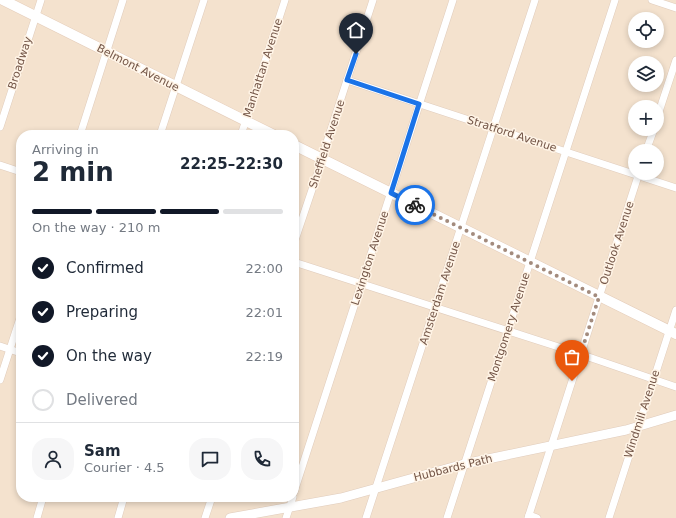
<!DOCTYPE html>
<html lang="en">
<head>
<meta charset="utf-8">
<style>
	:root { --surface:#fff; --page:#f6f6f7; --text:#1f2937; --muted:#747a83; --line:#e0e1e3; --accent:#111827 }
	body { margin:0; font-family:"DejaVu Sans",sans-serif; background:var(--page); color:var(--text); height:100vh; display:flex; flex-direction:column; font-size:15px; white-space:nowrap }
	* { box-sizing:border-box; margin:0 }
	p { font-size:13px; color:var(--muted) }
	.icon { flex:none; width:22px; height:22px; fill:none; stroke:currentColor; stroke-width:2; stroke-linecap:round; stroke-linejoin:round }
	.map { position:relative; flex:1; overflow:hidden }
	.details { position:absolute; left:16px; top:130px; width:283px; height:372px; display:flex; flex-direction:column; background:var(--surface); border-radius:16px; box-shadow:0 2px 6px #0003 }
	.details>* { flex:none }
	.tools { position:absolute; left:628px; top:12px; display:grid; gap:8px }
	.tools a { display:grid; place-items:center; width:36px; height:36px; border-radius:50%; background:var(--surface); box-shadow:0 2px 6px #0003; font-size:20px }
	.pin { position:absolute; display:grid; place-items:center; width:34px; height:34px; color:#fff; margin:-41px -17px; border-radius:50% 50% 50% 0; rotate:-45deg; box-shadow:0 0 4px #0007 }
	.pin .icon { rotate:45deg }
	.courier { position:absolute; display:grid; place-items:center; width:40px; height:40px; margin:-20px; border:3px solid #1a73e8; border-radius:50%; background:#fff; color:#222; box-shadow:0 1px 5px #0007 }
	.headline em { font-style:normal; font-weight:800 }
	.headline div { display:flex; flex-direction:column-reverse }
	.headline { display:flex; align-items:center; justify-content:space-between; height:68px; padding:0 16px }
	h1 { font-size:26px; font-weight:800; line-height:30px }
	.bar { display:grid; grid-template-columns:repeat(4,1fr); gap:6px 4px; align-content:center; height:48px; padding:0 16px }
	.bar i { height:5px; border-radius:3px; background:var(--line) }
	.bar .selected { background:var(--accent) }
	.bar p { grid-column:span 4 }
	.line { display:flex; align-items:center; gap:10px; padding:0 16px; border-top:1px solid var(--line) }
	.line div { flex:1 }
	.round { display:grid; place-items:center; flex:none; width:42px; height:42px; border-radius:16px; background:var(--page) }
	ol { padding:0 16px; list-style:none }
	li { display:flex; align-items:center; gap:12px; height:44px }
	li p { margin-inline-start:auto }
	li .icon { padding:4px; border-radius:50%; background:var(--accent); color:#fff; stroke-width:4 }
	li:last-child { color:var(--muted) }
	li i { width:22px; height:22px; border:2px solid var(--line); border-radius:50% }
	.map>svg:first-child { display:block }
</style>
</head>
<body>
<div class="map">
<svg width="676" height="518" viewBox="0 0 676 518">
	<rect width="100%" height="100%" fill="#fcf0e0"/>
	<path fill="#f4e2ce" fill-rule="evenodd" d="M0,0H676V518H0ZM635,19H657V41H635ZM635,63H657V85H635ZM635,107H657V129H635ZM21,135H294V497H21ZM635,151H657V173H635Z"/>
	<g fill="none" stroke-linecap="round" stroke-linejoin="round">
		<g stroke="#e0ccbc" stroke-width="8">
			<g id="minor">
				<path d="M652,0L676,8"/>
				<path d="M347,80L676,188"/>
				<path d="M657,118L676,60"/>
				<path d="M0,127L41,0"/>
				<path d="M80,135L123,0"/>
				<path d="M160,135L204,0"/>
				<path d="M241,135L285,0"/>
				<path d="M646,151L654,129"/>
				<path d="M0,165L21,172"/>
				<path d="M294,243L320,166L325,148L373,0"/>
				<path d="M294,262L574,352L676,387"/>
				<path d="M0,346L21,353"/>
				<path d="M0,380L21,315"/>
				<path d="M294,492L453,0"/>
				<path d="M529,515L537,518"/>
				<path d="M37,518L43,497"/>
				<path d="M118,518L124,497"/>
				<path d="M205,518L212,497"/>
				<path d="M286,518L293,497"/>
				<path d="M366,518L535,0"/>
				<path d="M447,518L615,0"/>
				<path d="M528,518L639,173"/>
				<path d="M609,518L676,310"/>
			</g>
		</g>
		<g stroke="#e0ccbc" stroke-width="10">
			<path id="tertiary" d="M230,518L341,498L464,464L626,430L676,415"/>
		</g>
		<g stroke="#e5cdba" stroke-width="11">
			<g id="secondary">
				<path d="M3,0L274,135"/>
				<path d="M294,145L676,334"/>
			</g>
		</g>
		<use href="#minor" stroke="#fff" stroke-width="7"/>
		<use href="#tertiary" stroke="#fff" stroke-width="9"/>
		<use href="#secondary" stroke="#fff" stroke-width="10"/>
	</g>
	<g fill="none" stroke-linecap="round" stroke-linejoin="round">
		<path stroke="#a38b7d" stroke-width="4" stroke-dasharray="0 7.2" d="M415,205L599,297L572,381"/>
		<path stroke="#1a73e8" stroke-width="5" d="M356,54L347,80L419,104L391,193L415,205"/>
	</g>
	<g text-anchor="middle" dominant-baseline="central" stroke-width="3" stroke-linejoin="round" paint-order="stroke">
		<g font-size="11" fill="#735547" stroke="#fff4e6">
			<text transform="translate(20 63) rotate(-72)">Broadway</text>
			<text transform="translate(138 68) rotate(27)">Belmont Avenue</text>
			<text transform="translate(263 68) rotate(-72)">Manhattan Avenue</text>
			<text transform="translate(512 134) rotate(18)">Stratford Avenue</text>
			<text transform="translate(327 144) rotate(-72)">Sheffield Avenue</text>
			<text transform="translate(617 243) rotate(-72)">Outlook Avenue</text>
			<text transform="translate(370 258) rotate(-72)">Lexington Avenue</text>
			<text transform="translate(440 293) rotate(-72)">Amsterdam Avenue</text>
			<text transform="translate(509 327) rotate(-72)">Montgomery Avenue</text>
			<text transform="translate(642 414) rotate(-72)">Windmill Avenue</text>
			<text transform="translate(453 468) rotate(-14)">Hubbards Path</text>
		</g>
	</g>
</svg>
<div class="tools">
<a><svg class="icon" aria-label="locate" viewBox="0 0 24 24"><circle cx="12" cy="12" r="6"/><path d="M12 2v4M12 18v4M2 12h4M18 12h4"/></svg></a>
<a><svg class="icon" aria-label="layers" viewBox="0 0 24 24"><path d="M12 4l9 5-9 5-9-5zM3 14l9 5 9-5"/></svg></a>
<a>+</a>
<a>−</a>
</div>
<div class="pin" style="left:572px;top:381px;background:#ea580c"><svg class="icon" aria-label="bag" viewBox="0 0 24 24"><path d="M5 8h14l-1 12H6zM9 8a3 3 0 0 1 6 0"/></svg></div>
<div class="pin" style="left:356px;top:54px;background:#1f2937"><svg class="icon" aria-label="home" viewBox="0 0 24 24"><path d="M3 11l9-7 9 7M6 9v11h12V9"/></svg></div>
<div class="courier" style="left:415px;top:205px"><svg class="icon" aria-label="bike" viewBox="0 0 24 24"><circle cx="6" cy="16" r="4"/><circle cx="18" cy="16" r="4"/><path d="M6 16l4-8h5l3 8M10 8l3 8H6M13 5h3"/></svg></div>
<section class="details">
<div class="headline"><div><h1>2 min</h1><p>Arriving in</p></div><em>22:25–22:30</em></div>
<div class="bar"><i class="selected"></i><i class="selected"></i><i class="selected"></i><i></i><p>On the way · 210 m</p></div>
<ol>
<li><svg class="icon" aria-label="check" viewBox="0 0 24 24"><path d="M5 12l5 5 9-10"/></svg>Confirmed<p>22:00</p></li>
<li><svg class="icon" aria-label="check" viewBox="0 0 24 24"><path d="M5 12l5 5 9-10"/></svg>Preparing<p>22:01</p></li>
<li><svg class="icon" aria-label="check" viewBox="0 0 24 24"><path d="M5 12l5 5 9-10"/></svg>On the way<p>22:19</p></li>
<li><i></i>Delivered</li>
</ol>
<div class="line" style="height:72px"><a class="round"><svg class="icon" aria-label="person" viewBox="0 0 24 24"><circle cx="12" cy="8" r="4"/><path d="M4 21q1-7 8-7t8 7"/></svg></a><div><b>Sam</b><p>Courier · 4.5</p></div><a class="round"><svg class="icon" aria-label="chat" viewBox="0 0 24 24"><path d="M4 5h16v11H9l-5 4z"/></svg></a><a class="round"><svg class="icon" aria-label="phone" viewBox="0 0 24 24"><path d="M5 4h4l2 5-3 2q2 4 5 5l2-3 5 2v4C11 20 4 13 5 4z"/></svg></a></div>
</section>
</div>
</body>
</html>
